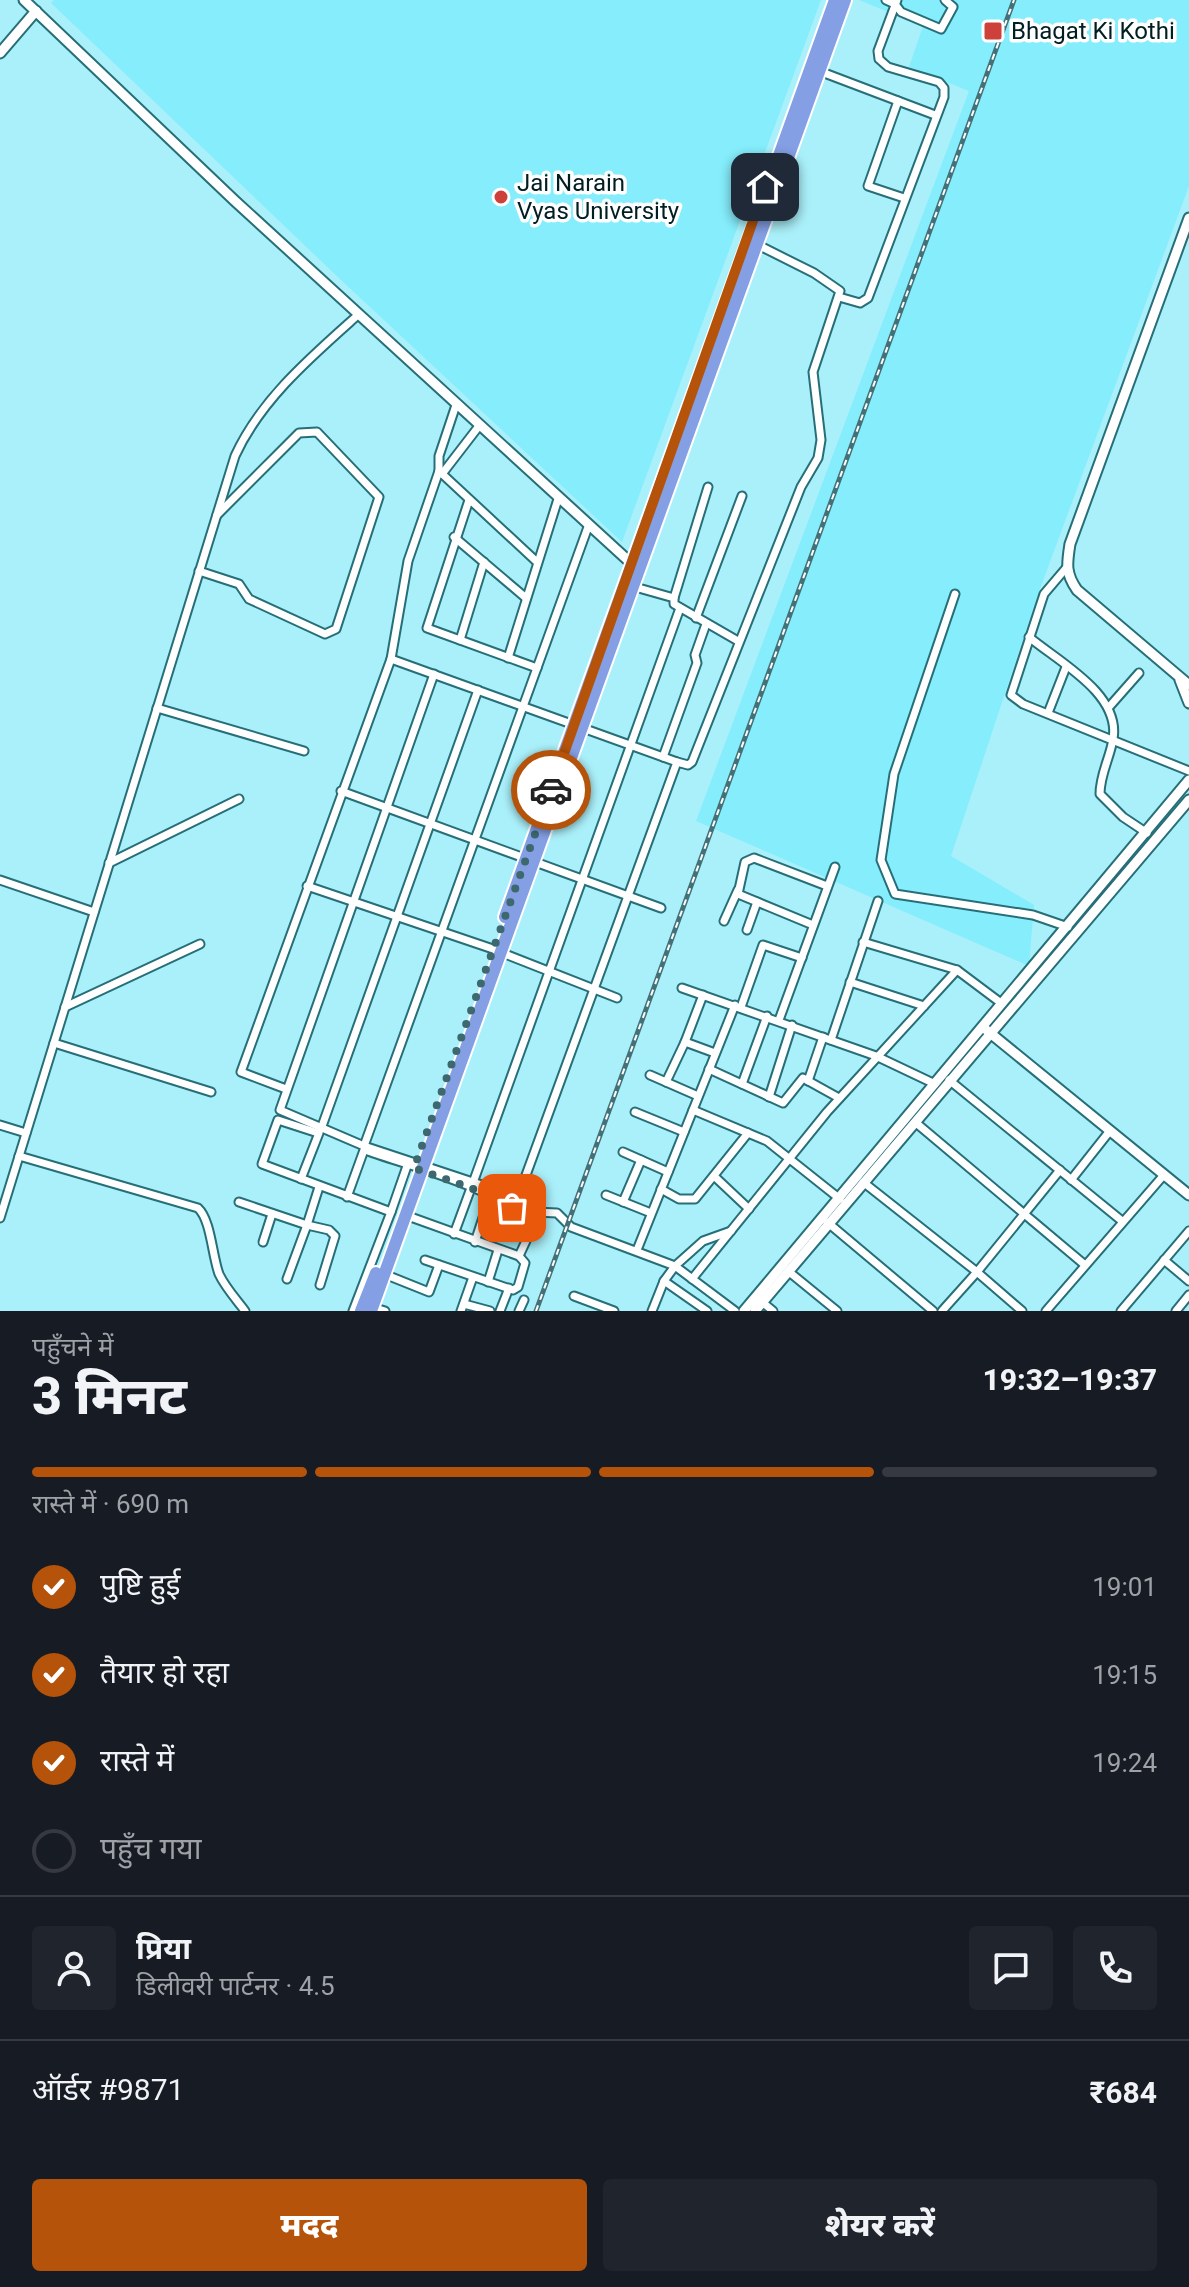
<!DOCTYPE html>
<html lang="hi">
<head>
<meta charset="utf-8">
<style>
	:root { --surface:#171b24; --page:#20242c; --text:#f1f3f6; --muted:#9ea1a6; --line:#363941; --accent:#b45309 }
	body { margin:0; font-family:Roboto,"Noto Sans Devanagari",sans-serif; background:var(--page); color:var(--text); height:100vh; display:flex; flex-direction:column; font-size:30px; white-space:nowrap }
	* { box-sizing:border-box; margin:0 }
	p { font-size:26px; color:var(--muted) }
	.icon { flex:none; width:44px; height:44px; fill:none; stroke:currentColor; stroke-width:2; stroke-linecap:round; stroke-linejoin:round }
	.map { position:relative; height:1311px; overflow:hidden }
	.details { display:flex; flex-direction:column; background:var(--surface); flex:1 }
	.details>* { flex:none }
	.pin { position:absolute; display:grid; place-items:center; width:68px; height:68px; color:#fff; margin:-34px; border-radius:16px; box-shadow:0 4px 12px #0006 }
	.courier { position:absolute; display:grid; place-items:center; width:80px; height:80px; margin:-40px; border:6px solid #b45309; border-radius:50%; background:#fff; color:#222; box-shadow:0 2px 10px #0007 }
	.overview em { font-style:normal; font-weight:800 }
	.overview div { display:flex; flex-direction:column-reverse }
	.overview { display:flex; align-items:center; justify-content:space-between; height:136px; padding:0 32px }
	h1 { font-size:52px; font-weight:800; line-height:60px }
	.bar { display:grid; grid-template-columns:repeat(4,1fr); gap:12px 8px; align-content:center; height:96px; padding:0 32px }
	.bar i { height:10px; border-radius:6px; background:var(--line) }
	.bar .active { background:var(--accent) }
	.bar p { grid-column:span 4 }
	.line { display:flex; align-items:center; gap:20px; padding:0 32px; border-top:2px solid var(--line) }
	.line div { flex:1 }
	.round { display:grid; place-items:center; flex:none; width:84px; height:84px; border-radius:8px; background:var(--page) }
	ol { padding:0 32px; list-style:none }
	li { display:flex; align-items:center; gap:24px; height:88px }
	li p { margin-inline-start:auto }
	li .icon { padding:8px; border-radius:50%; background:var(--accent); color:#fff; stroke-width:4 }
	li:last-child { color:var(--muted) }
	li i { width:44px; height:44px; border:4px solid var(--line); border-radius:50% }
	.primary-button { display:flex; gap:16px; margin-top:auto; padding:16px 32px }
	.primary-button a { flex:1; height:92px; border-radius:8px; background:var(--accent); color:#fff; font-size:32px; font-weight:800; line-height:92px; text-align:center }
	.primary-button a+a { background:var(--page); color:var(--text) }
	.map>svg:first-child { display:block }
</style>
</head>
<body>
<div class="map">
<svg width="1189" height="1311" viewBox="0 0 1189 1311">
	<rect width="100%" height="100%" fill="#aaf0fa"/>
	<g fill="#85edfb">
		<path d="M54,0H821L622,542L341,280L51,3Z"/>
		<path d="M859,0H1189V186L1037,597L951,856L1034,905L1029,966L696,821L969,91L909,67L923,26Z"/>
	</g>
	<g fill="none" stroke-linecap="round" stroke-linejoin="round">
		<g stroke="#276f78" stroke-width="11">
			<g id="minor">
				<path d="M886,0L895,4L901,12L941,29L953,7L945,0"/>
				<path d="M819,71L935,115"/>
				<path d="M898,101L868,186L904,198"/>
				<path d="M839,297L860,303L868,298L944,97V88L939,82L888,67L879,59L878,51L897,0"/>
				<path d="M439,471L537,562"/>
				<path d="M442,474L479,426"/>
				<path d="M469,500L427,628L537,668"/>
				<path d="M454,537L526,598"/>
				<path d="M1067,567L1044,594L1011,695L1023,704L1189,771"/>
				<path d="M199,571L239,584L249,599L325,634L336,629L379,497L317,432L299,433L217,515"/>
				<path d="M635,587L674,598V604L738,641"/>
				<path d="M955,594L894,774L881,860L895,894L1033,915L1068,927"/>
				<path d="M674,598L708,487"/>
				<path d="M696,618L742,496"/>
				<path d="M1029,637C1059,662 1121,694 1113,739C1110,758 1100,774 1100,794L1123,817L1147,833"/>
				<path d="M460,640L484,562"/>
				<path d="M508,658L558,499"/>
				<path d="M391,659L677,762L518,1197"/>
				<path d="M434,674L280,1110L364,1146L518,1197L535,1212L557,1213L571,1227L675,1266L703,1241L731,1231"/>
				<path d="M1109,707L1139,673"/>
				<path d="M157,708L304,751"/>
				<path d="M1048,713L1066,667"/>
				<path d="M663,757L697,663L695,655L706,624"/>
				<path d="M677,762L688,765L692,762L801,487L818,458L821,440L813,372L840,291L814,273L756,244"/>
				<path d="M341,791L661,908"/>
				<path d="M109,863L239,799"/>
				<path d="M0,880L94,912"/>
				<path d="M307,886L493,949"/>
				<path d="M724,921L738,890"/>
				<path d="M813,925L738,894L745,862L754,858L827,886"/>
				<path d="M747,930L757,902"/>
				<path d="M863,942L957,970L1001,1003"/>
				<path d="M500,952L617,998"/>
				<path d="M850,982L924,1006"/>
				<path d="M682,988L876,1056L935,1084"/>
				<path d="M65,1007L200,944"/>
				<path d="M741,1007L763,945L802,958"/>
				<path d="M779,1020L835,867"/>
				<path d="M831,1040L878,901"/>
				<path d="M685,1042L703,995"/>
				<path d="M54,1043L211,1092"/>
				<path d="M709,1069L783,1103L803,1078L839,1098"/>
				<path d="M650,1075L698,1096"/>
				<path d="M949,1080L1122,1221"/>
				<path d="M808,1081L823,1037"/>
				<path d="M666,1082L685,1042L715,1053"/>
				<path d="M742,1084L767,1016"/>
				<path d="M286,1089L241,1072L391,659L408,561L439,471V456L456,405"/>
				<path d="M769,1097L792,1025"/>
				<path d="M693,1110L767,1141L840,1199"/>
				<path d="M635,1112L684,1132"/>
				<path d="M915,1122L1085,1265"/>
				<path d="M0,1125L26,1133"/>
				<path d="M321,1129L478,690"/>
				<path d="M315,1132L278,1120L262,1164L391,1212L407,1166"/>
				<path d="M364,1146L588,527"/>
				<path d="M368,1151C405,1165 517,1192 531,1230L519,1256"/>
				<path d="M623,1152L668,1172"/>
				<path d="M19,1156L198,1208C211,1220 212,1255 219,1274C225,1287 236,1299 245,1311"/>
				<path d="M714,1176L749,1209"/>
				<path d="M301,1179L319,1133"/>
				<path d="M474,1180L680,608"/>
				<path d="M1071,1180L1109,1132"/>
				<path d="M863,1182L977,1272L942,1311"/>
				<path d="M661,1189L679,1199H695L748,1133"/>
				<path d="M606,1195L651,1213"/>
				<path d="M347,1197L364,1150"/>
				<path d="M239,1202L307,1225L319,1187"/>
				<path d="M623,1202L641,1160"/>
				<path d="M405,1215L519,1256L525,1263L518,1287L513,1290L425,1260"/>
				<path d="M0,1218L235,456C261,399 312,356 359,314"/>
				<path d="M827,1222L933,1311"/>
				<path d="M454,1234L471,1188"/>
				<path d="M263,1242L272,1214"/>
				<path d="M475,1242L490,1196"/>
				<path d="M637,1250L735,1005"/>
				<path d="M1164,1260L1189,1281"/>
				<path d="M788,1271L837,1311"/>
				<path d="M384,1274L429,1292L439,1265"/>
				<path d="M287,1279L307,1225L329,1230L335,1236L320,1285"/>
				<path d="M692,1279L827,1112L957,970"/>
				<path d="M664,1281L707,1311"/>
				<path d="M488,1282L498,1250"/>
				<path d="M574,1296L614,1311"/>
				<path d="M762,1302L773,1311"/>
				<path d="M464,1304L490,1311"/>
				<path d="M372,1307L385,1311"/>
				<path d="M353,1311L391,1212"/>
				<path d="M461,1311L473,1277"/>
				<path d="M500,1311L509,1288"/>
				<path d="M519,1311L524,1300"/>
				<path d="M652,1311L664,1281L675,1266L735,1311"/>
				<path d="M1022,1311L977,1272L1060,1170"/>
				<path d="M1046,1311L1163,1176"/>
				<path d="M1121,1311L1189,1231"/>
				<path d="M1176,1311L1189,1295"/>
			</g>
		</g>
		<g stroke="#276f78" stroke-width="13">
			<g id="tertiary">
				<path d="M24,0L235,201L632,564"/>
				<path d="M0,53L36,11"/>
				<path d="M1189,218L1070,544C1067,563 1065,573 1077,590L1189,685"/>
				<path d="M1180,680L1189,703"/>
				<path d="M984,1028L1189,1195"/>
				<path d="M744,1311L1189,780"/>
				<path d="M755,1311L1189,800"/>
			</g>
		</g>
		<g stroke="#fff" stroke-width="16">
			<g id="trunk">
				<path d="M505,917L835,0"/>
				<path d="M361,1311L376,1273"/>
				<path d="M371,1311L845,0"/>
			</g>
		</g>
		<use href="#minor" stroke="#fff" stroke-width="7"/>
		<use href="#tertiary" stroke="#fff" stroke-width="9"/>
		<use href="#trunk" stroke="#849fe4" stroke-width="12"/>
		<g stroke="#447178" stroke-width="5">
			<path id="rail" d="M536,1311L1014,0"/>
		</g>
		<use href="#rail" stroke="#fff" stroke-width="2" stroke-dasharray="6" stroke-linecap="butt"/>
	</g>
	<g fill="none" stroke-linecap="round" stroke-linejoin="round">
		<path stroke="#3c686e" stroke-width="8" stroke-dasharray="0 14.4" d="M512,1208L471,1188L414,1168L551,790"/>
		<path stroke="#b45309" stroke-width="10" d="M551,790L765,187"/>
	</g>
	<g fill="#ce403a" stroke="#fff" stroke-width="3">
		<rect x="983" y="21" width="20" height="20" rx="4"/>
		<circle cx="501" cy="197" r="8"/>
	</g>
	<g text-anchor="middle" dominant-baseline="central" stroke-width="7" stroke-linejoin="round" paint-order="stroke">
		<g font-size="24" fill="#011e22" stroke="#fff" text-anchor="start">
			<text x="1011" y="31">Bhagat Ki Kothi</text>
			<text x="517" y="183">Jai Narain<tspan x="517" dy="28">Vyas University</tspan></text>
		</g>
	</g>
</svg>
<div class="pin" style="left:512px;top:1208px;background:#ea580c"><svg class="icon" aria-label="bag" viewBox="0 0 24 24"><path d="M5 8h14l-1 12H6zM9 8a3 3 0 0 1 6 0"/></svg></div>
<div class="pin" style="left:765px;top:187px;background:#1f2937"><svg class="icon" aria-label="home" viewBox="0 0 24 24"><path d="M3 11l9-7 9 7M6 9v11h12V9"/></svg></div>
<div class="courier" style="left:551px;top:790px"><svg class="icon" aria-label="car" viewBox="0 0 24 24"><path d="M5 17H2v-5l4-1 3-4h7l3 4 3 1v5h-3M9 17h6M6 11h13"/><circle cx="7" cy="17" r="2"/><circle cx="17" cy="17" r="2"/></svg></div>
</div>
<section class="details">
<div class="overview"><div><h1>3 मिनट</h1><p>पहुँचने में</p></div><em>19:32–19:37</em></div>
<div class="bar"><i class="active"></i><i class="active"></i><i class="active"></i><i></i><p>रास्ते में · 690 m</p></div>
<ol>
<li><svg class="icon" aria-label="check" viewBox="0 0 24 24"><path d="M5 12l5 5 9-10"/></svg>पुष्टि हुई<p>19:01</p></li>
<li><svg class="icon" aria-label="check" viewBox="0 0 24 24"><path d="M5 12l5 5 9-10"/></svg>तैयार हो रहा<p>19:15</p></li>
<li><svg class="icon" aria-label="check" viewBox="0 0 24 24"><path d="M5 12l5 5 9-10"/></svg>रास्ते में<p>19:24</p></li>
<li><i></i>पहुँच गया</li>
</ol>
<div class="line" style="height:144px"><a class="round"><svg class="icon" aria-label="person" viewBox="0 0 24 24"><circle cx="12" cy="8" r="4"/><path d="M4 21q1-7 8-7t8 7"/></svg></a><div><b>प्रिया</b><p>डिलीवरी पार्टनर · 4.5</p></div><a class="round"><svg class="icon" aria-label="chat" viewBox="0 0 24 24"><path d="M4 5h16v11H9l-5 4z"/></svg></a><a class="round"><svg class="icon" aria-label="phone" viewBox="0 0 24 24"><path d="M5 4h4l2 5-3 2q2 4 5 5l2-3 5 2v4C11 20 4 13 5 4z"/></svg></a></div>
<div class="line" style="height:104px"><div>ऑर्डर #9871</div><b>₹684</b></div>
<div class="primary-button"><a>मदद</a><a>शेयर करें</a></div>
</section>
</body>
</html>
